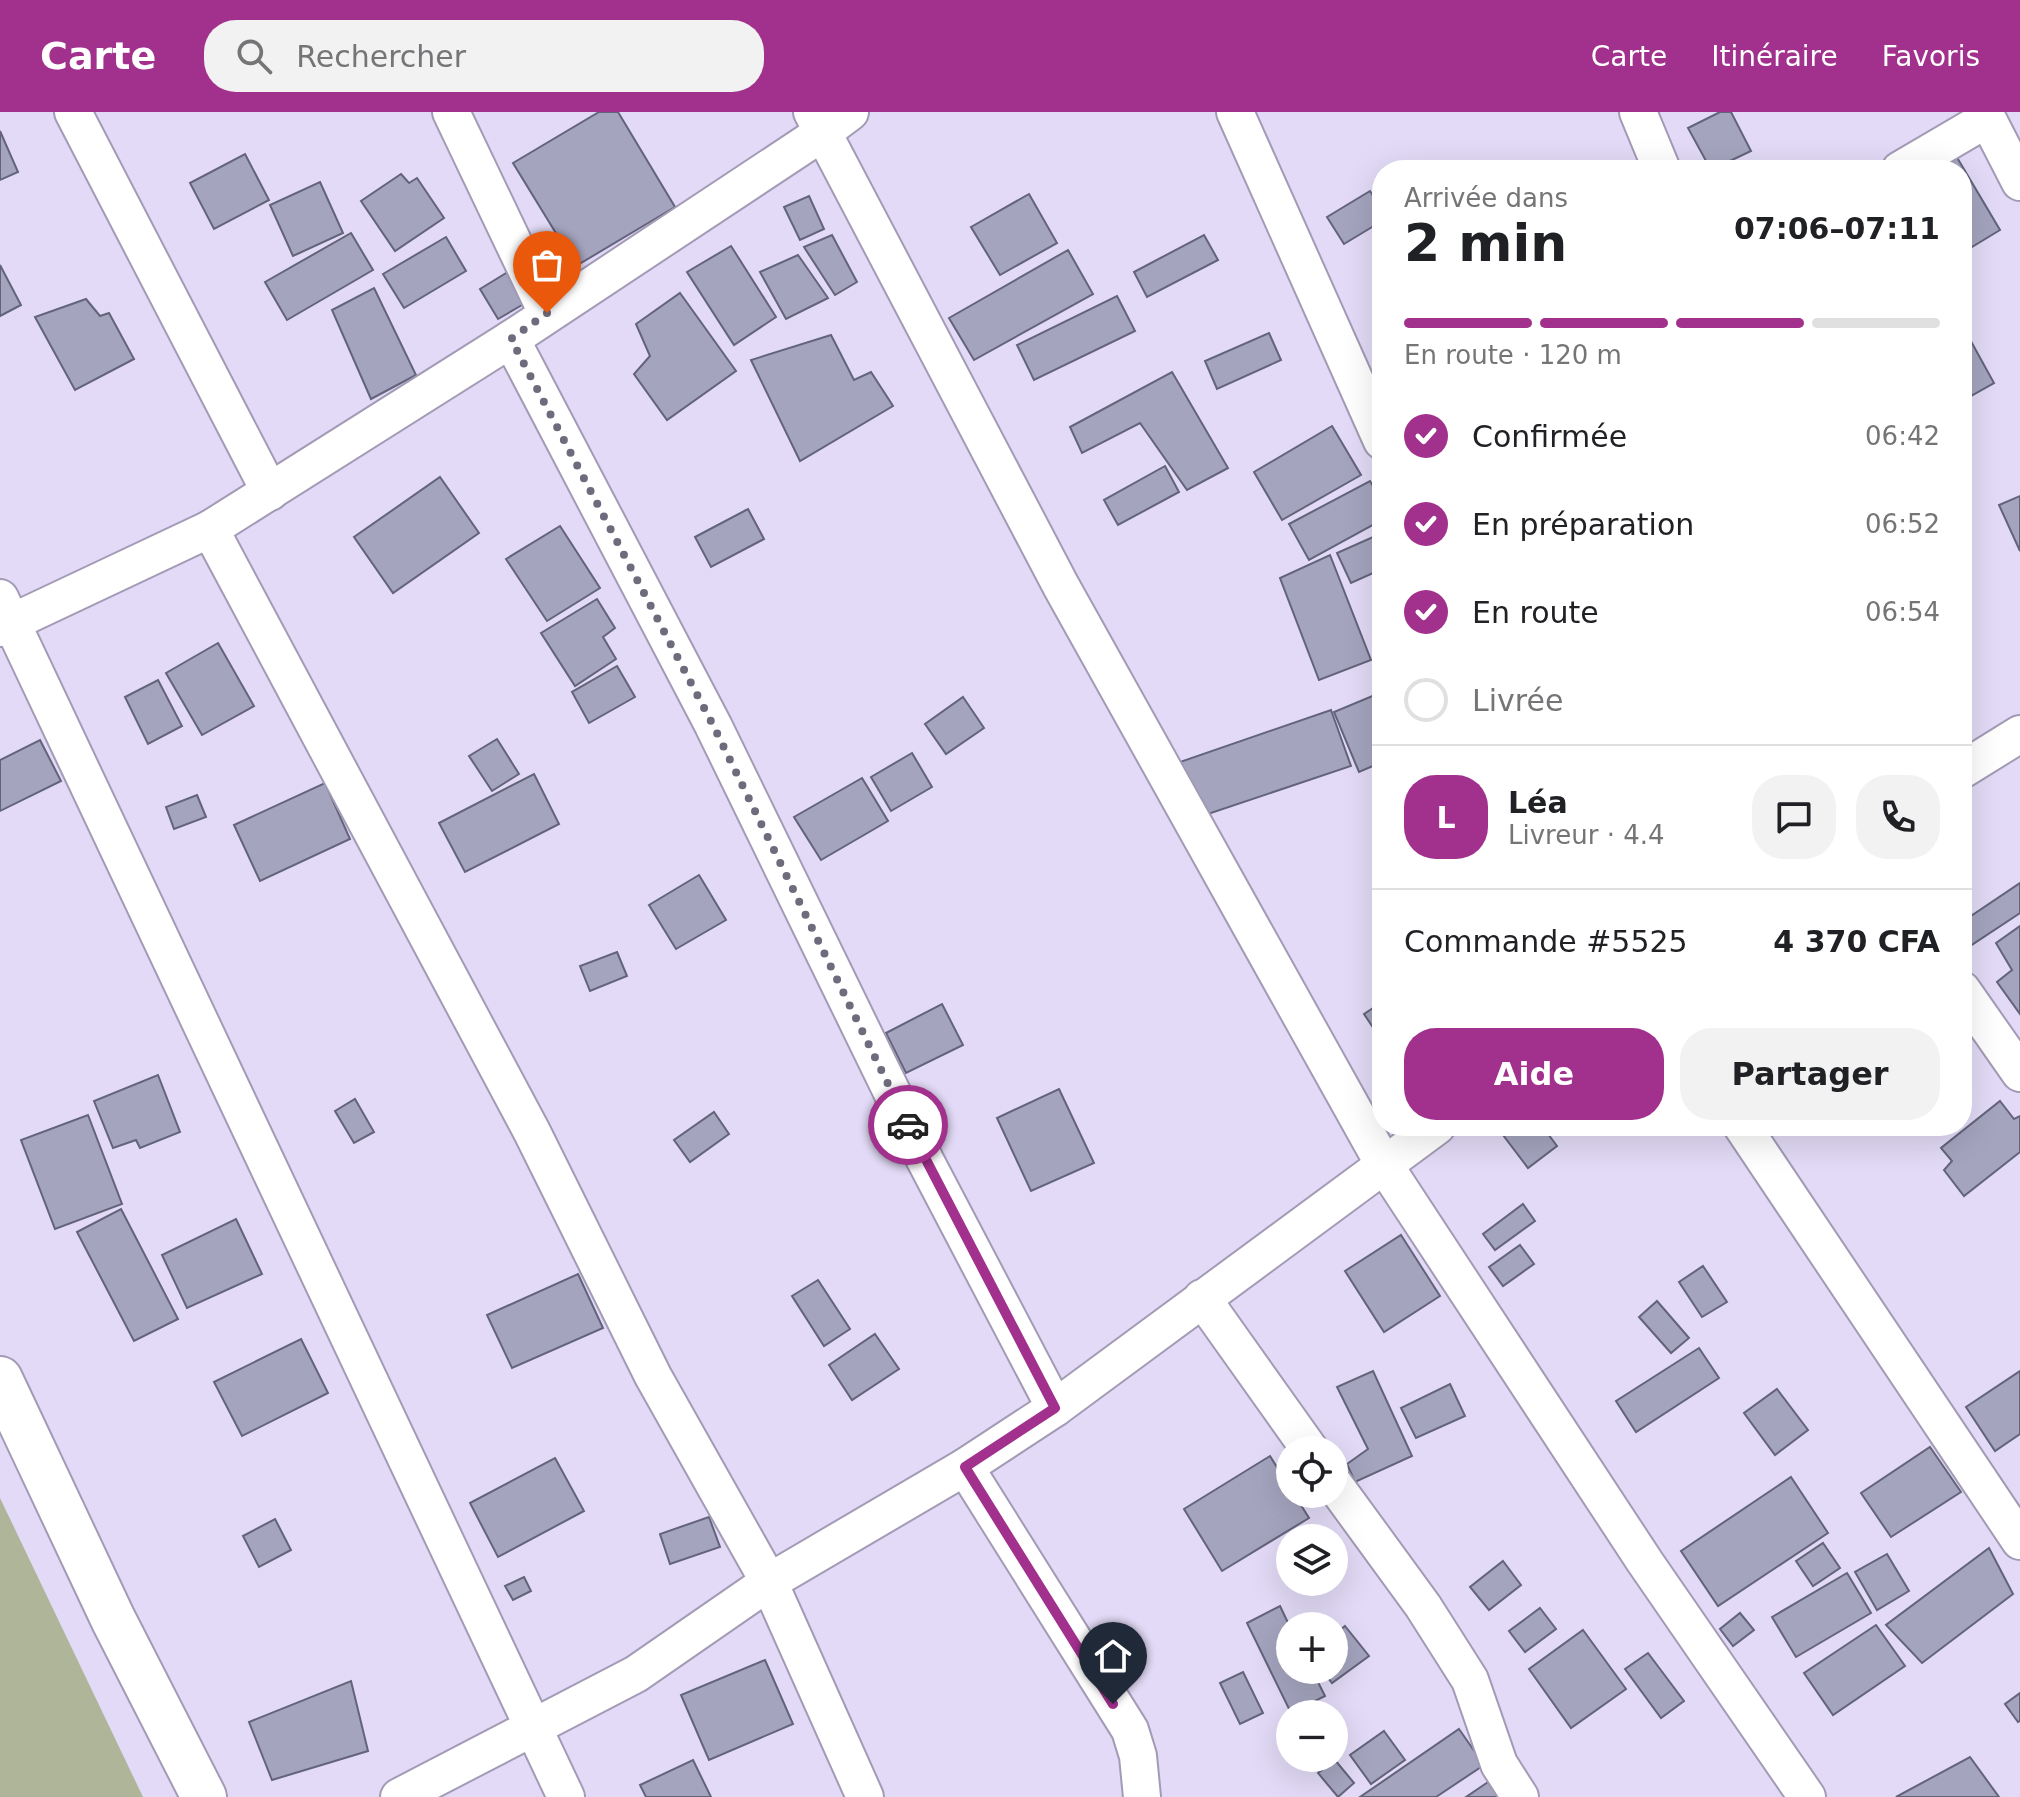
<!DOCTYPE html>
<html lang="fr">
<head>
<meta charset="utf-8">
<style>
	:root { --surface:#fff; --page:#f2f2f2; --text:#202124; --muted:#757577; --line:#e0e0e0; --accent:#a2308d }
	body { margin:0; font-family:"DejaVu Sans",sans-serif; background:var(--page); color:var(--text); height:100vh; display:flex; flex-direction:column; font-size:30px; white-space:nowrap }
	* { box-sizing:border-box; margin:0 }
	p { font-size:26px; color:var(--muted) }
	.icon { flex:none; width:44px; height:44px; fill:none; stroke:currentColor; stroke-width:2; stroke-linecap:round; stroke-linejoin:round }
	.map { position:relative; flex:1; overflow:hidden }
	.side { position:absolute; left:1372px; top:48px; width:600px; height:976px; display:flex; flex-direction:column; background:var(--surface); border-radius:32px; box-shadow:0 8px 32px #0002 }
	.side>* { flex:none }
	.fabs { position:absolute; left:1276px; top:1324px; display:grid; gap:16px }
	.fabs a { display:grid; place-items:center; width:72px; height:72px; border-radius:50%; background:var(--surface); box-shadow:0 8px 32px #0002; font-size:40px }
	.pin { position:absolute; display:grid; place-items:center; width:68px; height:68px; color:#fff; margin:-82px -34px; border-radius:50% 50% 50% 0; rotate:-45deg; box-shadow:0 0 8px #0007 }
	.pin .icon { rotate:45deg }
	.courier { position:absolute; display:grid; place-items:center; width:80px; height:80px; margin:-40px; border:6px solid #a2308d; border-radius:50%; background:#fff; color:#222; box-shadow:0 2px 10px #0007 }
	.head em { font-style:normal; font-weight:600 }
	.head div { display:flex; flex-direction:column-reverse }
	.head { display:flex; align-items:center; justify-content:space-between; height:136px; padding:0 32px }
	h1 { font-size:52px; font-weight:600; line-height:60px }
	.bar { display:grid; grid-template-columns:repeat(4,1fr); gap:12px 8px; align-content:center; height:96px; padding:0 32px }
	.bar i { height:10px; border-radius:6px; background:var(--line) }
	.bar .current { background:var(--accent) }
	.bar p { grid-column:span 4 }
	.line { display:flex; align-items:center; gap:20px; padding:0 32px; border-top:2px solid var(--line) }
	.line div { flex:1 }
	.round { display:grid; place-items:center; flex:none; width:84px; height:84px; border-radius:32px; background:var(--page) }
	ol { padding:0 32px; list-style:none }
	li { display:flex; align-items:center; gap:24px; height:88px }
	li p { margin-inline-start:auto }
	li .icon { padding:8px; border-radius:50%; background:var(--accent); color:#fff; stroke-width:4 }
	li:last-child { color:var(--muted) }
	li i { width:44px; height:44px; border:4px solid var(--line); border-radius:50% }
	.primary-button { display:flex; gap:16px; margin-top:auto; padding:16px 32px }
	.primary-button a { flex:1; height:92px; border-radius:32px; background:var(--accent); color:#fff; font-size:32px; font-weight:600; line-height:92px; text-align:center }
	.primary-button a+a { background:var(--page); color:var(--text) }
	header { display:flex; align-items:center; gap:48px; box-sizing:border-box; height:112px; padding:0 40px; background:var(--accent); color:#fff }
	header strong { font-size:38px }
	nav { display:flex; gap:44px; margin-inline-start:auto; font-size:28px }
	.search { width:560px; height:72px; background:var(--page); display:flex; align-items:center; gap:20px; box-sizing:border-box; padding:0 28px; border-radius:32px; color:var(--muted); font-size:30px }
	.map>svg:first-child { display:block }
</style>
</head>
<body>
<header>
<strong>Carte</strong>
<div class="search"><svg class="icon" aria-label="search" viewBox="0 0 24 24"><circle cx="10" cy="10" r="6"/><path d="M15 15l6 6"/></svg>Rechercher</div>
<nav><a>Carte</a><a>Itinéraire</a><a>Favoris</a></nav>
</header>
<div class="map">
<svg width="2020" height="1685" viewBox="0 0 2020 1685">
	<rect width="100%" height="100%" fill="#e2daf6"/>
	<path fill="#aeb598" d="M0,1386L143,1685H0Z"/>
	<g fill="#a4a4bf" stroke="#63637b" stroke-width="2">
		<path d="M599,0H618L675,95L576,154L513,51Z"/>
		<path d="M1720,0H1731L1751,39L1711,58L1688,16Z"/>
		<path d="M0,19L18,60L0,68Z"/>
		<path d="M1952,37L2000,118L1962,141V58H1917Z"/>
		<path d="M245,42L269,88L214,117L190,71Z"/>
		<path d="M401,62L409,71L417,66L444,106L395,139L361,89Z"/>
		<path d="M320,70L343,121L293,144L270,93Z"/>
		<path d="M1370,79L1382,98V109L1344,132L1327,105Z"/>
		<path d="M1029,82L1057,131L1000,163L971,115Z"/>
		<path d="M809,84L824,117L800,128L784,95Z"/>
		<path d="M351,121L373,158L287,208L265,170Z"/>
		<path d="M832,123L857,170L835,183L804,135Z"/>
		<path d="M1204,123L1218,148L1147,185L1134,160Z"/>
		<path d="M446,125L466,159L404,196L383,162Z"/>
		<path d="M731,134L776,205L734,233L687,160Z"/>
		<path d="M1068,138L1093,182L974,248L949,206Z"/>
		<path d="M798,143L828,186L786,207L760,160Z"/>
		<path d="M0,153L21,193L0,204Z"/>
		<path d="M511,158L529,189L498,207L480,177Z"/>
		<path d="M374,176L416,263L371,287L332,198Z"/>
		<path d="M680,181L736,259L667,308L634,262L650,244L636,212Z"/>
		<path d="M1117,184L1135,219L1034,268L1017,233Z"/>
		<path d="M86,187L100,204L109,201L134,247L75,278L35,205Z"/>
		<path d="M1962,213L1994,271L1962,289Z"/>
		<path d="M1269,221L1281,248L1217,277L1205,249Z"/>
		<path d="M831,223L854,268L871,260L893,294L800,349L751,248Z"/>
		<path d="M1172,260L1228,356L1187,378L1140,311L1082,341L1070,315Z"/>
		<path d="M1332,314L1361,363L1282,408L1254,360Z"/>
		<path d="M1165,354L1179,380L1118,413L1104,388Z"/>
		<path d="M440,365L479,421L393,481L354,425Z"/>
		<path d="M1370,369L1382,390V408L1309,448L1289,412Z"/>
		<path d="M2020,384V439L1999,393Z"/>
		<path d="M748,397L764,427L711,455L695,425Z"/>
		<path d="M560,414L600,476L547,509L506,447Z"/>
		<path d="M1382,421V457L1351,471L1337,441Z"/>
		<path d="M1330,443L1371,548L1319,568L1280,466Z"/>
		<path d="M597,487L615,516L603,525L616,547L575,574L541,521Z"/>
		<path d="M218,531L254,594L202,623L166,561Z"/>
		<path d="M617,554L635,585L589,611L572,580Z"/>
		<path d="M158,568L182,614L148,632L125,585Z"/>
		<path d="M1382,580V650L1359,660L1334,600Z"/>
		<path d="M963,585L984,616L946,642L925,612Z"/>
		<path d="M1331,598L1351,654L1196,706L1177,651Z"/>
		<path d="M497,627L519,662L492,679L469,644Z"/>
		<path d="M40,628L61,669L0,699V648Z"/>
		<path d="M912,641L932,675L891,699L871,665Z"/>
		<path d="M534,662L559,712L465,760L439,711Z"/>
		<path d="M862,666L888,709L821,748L794,705Z"/>
		<path d="M325,671L350,727L260,769L234,713Z"/>
		<path d="M197,683L206,705L174,717L166,695Z"/>
		<path d="M699,763L726,808L676,837L649,793Z"/>
		<path d="M2020,771V801L1970,834L1962,822V810Z"/>
		<path d="M2020,814V902L1997,870L2012,858L1996,831Z"/>
		<path d="M617,840L627,864L590,879L580,854Z"/>
		<path d="M1382,890V925L1380,926L1364,902Z"/>
		<path d="M942,892L963,933L906,961L886,921Z"/>
		<path d="M158,963L180,1020L140,1036L136,1028L113,1036L94,989Z"/>
		<path d="M1059,977L1094,1051L1031,1079L997,1006Z"/>
		<path d="M355,987L374,1020L354,1031L335,999Z"/>
		<path d="M2000,989L2014,1007L2020,1004V1040L1964,1084L1944,1058L1952,1049L1941,1036Z"/>
		<path d="M714,1000L729,1022L690,1050L674,1028Z"/>
		<path d="M88,1003L122,1092L55,1117L21,1028Z"/>
		<path d="M1516,1014H1542L1557,1034L1528,1056L1503,1023Z"/>
		<path d="M1523,1092L1535,1109L1495,1138L1483,1122Z"/>
		<path d="M121,1097L178,1207L134,1229L77,1120Z"/>
		<path d="M236,1107L262,1162L187,1196L162,1143Z"/>
		<path d="M1401,1123L1440,1184L1384,1220L1345,1159Z"/>
		<path d="M1520,1133L1534,1152L1503,1174L1489,1155Z"/>
		<path d="M1703,1154L1727,1190L1702,1205L1679,1170Z"/>
		<path d="M578,1162L603,1216L512,1256L487,1203Z"/>
		<path d="M818,1168L850,1217L824,1234L792,1184Z"/>
		<path d="M1657,1189L1689,1226L1671,1241L1639,1205Z"/>
		<path d="M875,1222L899,1257L852,1288L829,1253Z"/>
		<path d="M301,1227L328,1281L242,1324L214,1270Z"/>
		<path d="M1699,1236L1719,1266L1636,1320L1616,1289Z"/>
		<path d="M1373,1259L1412,1344L1355,1370L1347,1352L1368,1337L1337,1275Z"/>
		<path d="M2020,1259V1322L1995,1339L1966,1295Z"/>
		<path d="M1450,1272L1465,1304L1416,1326L1401,1296Z"/>
		<path d="M1777,1277L1808,1318L1775,1343L1744,1301Z"/>
		<path d="M1930,1335L1961,1380L1891,1425L1861,1381Z"/>
		<path d="M1270,1344L1290,1376V1382H1294L1309,1406L1222,1459L1184,1397Z"/>
		<path d="M555,1346L584,1399L498,1445L470,1391Z"/>
		<path d="M1791,1365L1828,1421L1718,1494L1681,1439Z"/>
		<path d="M709,1405L720,1435L670,1452L660,1422Z"/>
		<path d="M275,1407L291,1438L259,1455L243,1424Z"/>
		<path d="M1823,1431L1840,1456L1813,1474L1796,1449Z"/>
		<path d="M1989,1436L2013,1482L1922,1551L1886,1513Z"/>
		<path d="M1887,1442L1909,1479L1877,1498L1855,1460Z"/>
		<path d="M1503,1449L1521,1473L1489,1498L1470,1475Z"/>
		<path d="M1847,1461L1871,1501L1796,1545L1772,1505Z"/>
		<path d="M524,1465L531,1479L513,1488L505,1474Z"/>
		<path d="M1280,1494L1290,1515V1558H1312L1325,1584L1291,1601L1247,1511Z"/>
		<path d="M1540,1496L1556,1517L1525,1540L1509,1519Z"/>
		<path d="M1740,1501L1754,1518L1733,1534L1720,1517Z"/>
		<path d="M1876,1513L1905,1554L1833,1603L1804,1561Z"/>
		<path d="M1345,1514L1369,1544L1332,1571L1322,1558H1334V1523Z"/>
		<path d="M1583,1518L1626,1577L1571,1616L1529,1557Z"/>
		<path d="M1648,1541L1684,1589L1661,1606L1625,1557Z"/>
		<path d="M765,1548L793,1612L709,1648L681,1583Z"/>
		<path d="M1243,1560L1263,1601L1240,1612L1220,1571Z"/>
		<path d="M351,1569L368,1639L272,1668L249,1610Z"/>
		<path d="M2020,1581V1609L2018,1610L2005,1592Z"/>
		<path d="M1459,1617L1484,1653L1436,1685H1360Z"/>
		<path d="M1384,1619L1405,1648L1371,1672L1350,1643Z"/>
		<path d="M1970,1645L1999,1685H1896Z"/>
		<path d="M693,1648L711,1685H646L640,1673Z"/>
		<path d="M1335,1648L1354,1671L1338,1685L1318,1661Z"/>
		<path d="M1488,1670L1499,1685H1466Z"/>
	</g>
	<g fill="none" stroke-linecap="round" stroke-linejoin="round">
		<g stroke="#a39bb5" stroke-width="40">
			<g id="minor">
				<path d="M73,0L270,380"/>
				<path d="M451,0L547,201"/>
				<path d="M812,0L1061,474L1383,1051L1645,1450L1807,1685"/>
				<path d="M1235,0L1382,329"/>
				<path d="M1638,0L1662,58"/>
				<path d="M1984,0L2020,70"/>
				<path d="M1900,58L1987,7"/>
				<path d="M511,227L713,613L925,1048L1055,1296"/>
				<path d="M210,417L532,1020L653,1264L769,1470L865,1685"/>
				<path d="M0,486L566,1685"/>
				<path d="M0,516L210,417L511,227L822,21L850,0"/>
				<path d="M1962,658L2020,622"/>
				<path d="M1962,878L2020,961"/>
				<path d="M1742,1014L2020,1429"/>
				<path d="M1202,1186L1310,1338"/>
				<path d="M965,1355L1130,1618L1138,1644L1142,1685"/>
				<path d="M1334,1372L1423,1494L1470,1568L1499,1652L1520,1685"/>
				<path d="M399,1685L636,1562L769,1470L965,1355L1055,1296L1437,1014"/>
			</g>
		</g>
		<g stroke="#a39bb5" stroke-width="48">
			<path id="tertiary" d="M0,1267L113,1507L204,1685"/>
		</g>
		<use href="#minor" stroke="#fff" stroke-width="36"/>
		<use href="#tertiary" stroke="#fff" stroke-width="44"/>
	</g>
	<g fill="none" stroke-linecap="round" stroke-linejoin="round">
		<path stroke="#706b7c" stroke-width="8" stroke-dasharray="0 14.4" d="M547,201L511,227L713,613L908,1013"/>
		<path stroke="#a2308d" stroke-width="10" d="M908,1013L1055,1296L965,1355L1113,1592"/>
	</g>
</svg>
<div class="fabs">
<a><svg class="icon" aria-label="locate" viewBox="0 0 24 24"><circle cx="12" cy="12" r="6"/><path d="M12 2v4M12 18v4M2 12h4M18 12h4"/></svg></a>
<a><svg class="icon" aria-label="layers" viewBox="0 0 24 24"><path d="M12 4l9 5-9 5-9-5zM3 14l9 5 9-5"/></svg></a>
<a>+</a>
<a>−</a>
</div>
<div class="pin" style="left:547px;top:201px;background:#ea580c"><svg class="icon" aria-label="bag" viewBox="0 0 24 24"><path d="M5 8h14l-1 12H6zM9 8a3 3 0 0 1 6 0"/></svg></div>
<div class="pin" style="left:1113px;top:1592px;background:#1f2937"><svg class="icon" aria-label="home" viewBox="0 0 24 24"><path d="M3 11l9-7 9 7M6 9v11h12V9"/></svg></div>
<div class="courier" style="left:908px;top:1013px"><svg class="icon" aria-label="car" viewBox="0 0 24 24"><path d="M5 17H2v-5l4-1 3-4h7l3 4 3 1v5h-3M9 17h6M6 11h13"/><circle cx="7" cy="17" r="2"/><circle cx="17" cy="17" r="2"/></svg></div>
<section class="side">
<div class="head"><div><h1>2 min</h1><p>Arrivée dans</p></div><em>07:06–07:11</em></div>
<div class="bar"><i class="current"></i><i class="current"></i><i class="current"></i><i></i><p>En route · 120 m</p></div>
<ol>
<li><svg class="icon" aria-label="check" viewBox="0 0 24 24"><path d="M5 12l5 5 9-10"/></svg>Confirmée<p>06:42</p></li>
<li><svg class="icon" aria-label="check" viewBox="0 0 24 24"><path d="M5 12l5 5 9-10"/></svg>En préparation<p>06:52</p></li>
<li><svg class="icon" aria-label="check" viewBox="0 0 24 24"><path d="M5 12l5 5 9-10"/></svg>En route<p>06:54</p></li>
<li><i></i>Livrée</li>
</ol>
<div class="line" style="height:144px"><b class="round" style="background:var(--accent);color:#fff">L</b><div><b>Léa</b><p>Livreur · 4.4</p></div><a class="round"><svg class="icon" aria-label="chat" viewBox="0 0 24 24"><path d="M4 5h16v11H9l-5 4z"/></svg></a><a class="round"><svg class="icon" aria-label="phone" viewBox="0 0 24 24"><path d="M5 4h4l2 5-3 2q2 4 5 5l2-3 5 2v4C11 20 4 13 5 4z"/></svg></a></div>
<div class="line" style="height:104px"><div>Commande #5525</div><b>4 370 CFA</b></div>
<div class="primary-button"><a>Aide</a><a>Partager</a></div>
</section>
</div>
</body>
</html>
